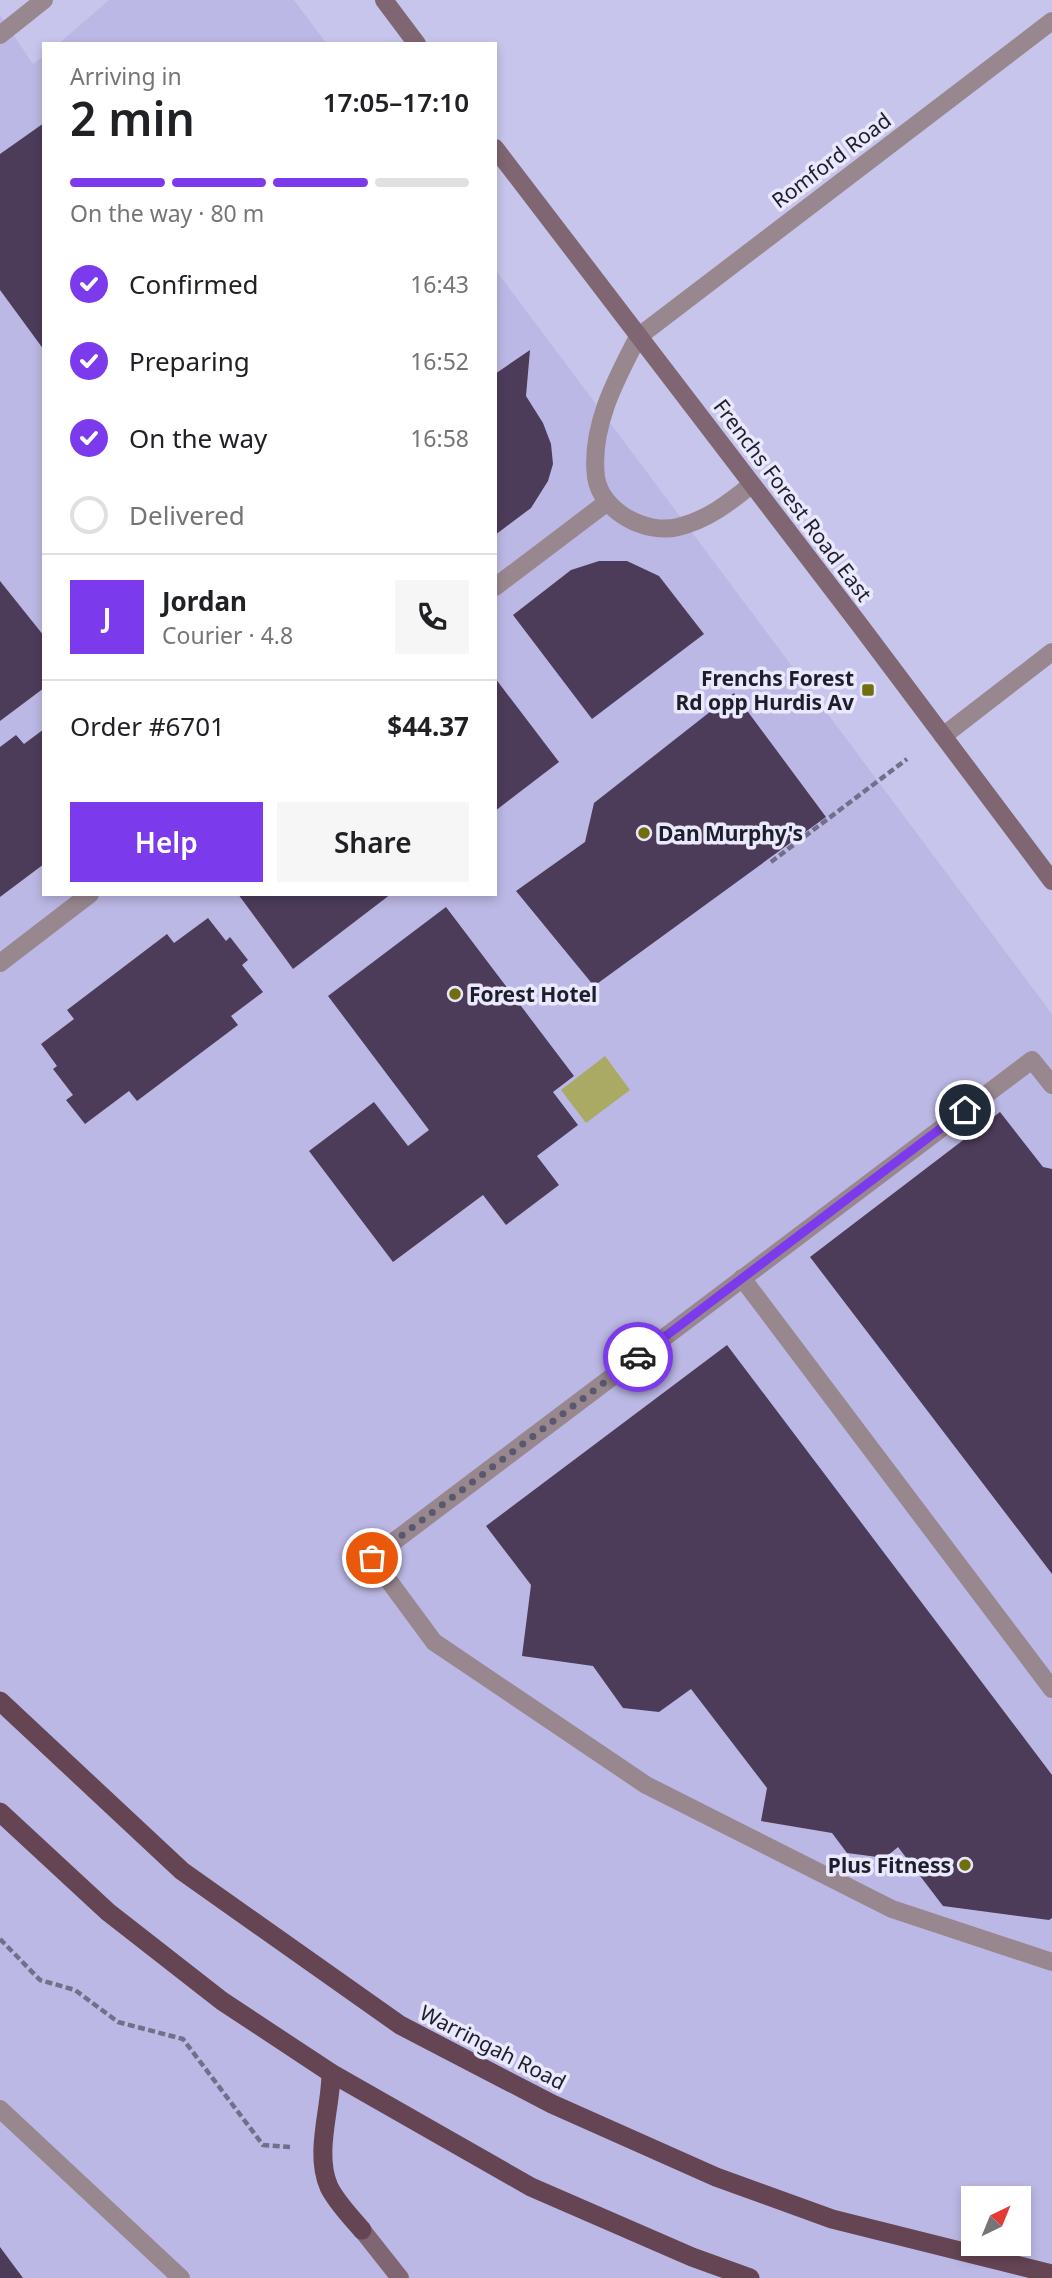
<!DOCTYPE html>
<html lang="en">
<head>
<meta charset="utf-8">
<style>
	:root { --surface:#fff; --page:#f6f6f6; --text:#202124; --muted:#757577; --line:#e0e0e0; --accent:#7c3aed }
	body { margin:0; font-family:"Noto Sans",sans-serif; background:var(--page); color:var(--text); height:100vh; display:flex; flex-direction:column; font-size:26px; white-space:nowrap }
	* { box-sizing:border-box; margin:0 }
	p { font-size:23px; color:var(--muted) }
	.icon { flex:none; width:38px; height:38px; fill:none; stroke:currentColor; stroke-width:2; stroke-linecap:round; stroke-linejoin:round }
	.map { position:relative; flex:1; overflow:hidden }
	.sheet { position:absolute; left:42px; top:42px; width:455px; height:854px; display:flex; flex-direction:column; background:var(--surface); border-radius:0px; box-shadow:0 4px 10px #0003 }
	.sheet>* { flex:none }
	.needle { width:46px; rotate:43deg }
	.tools { position:absolute; left:961px; top:2186px; display:grid; gap:14px }
	.tools a { display:grid; place-items:center; width:70px; height:70px; border-radius:0px; background:var(--surface); box-shadow:0 4px 10px #0003; font-size:35px }
	.pin { position:absolute; display:grid; place-items:center; width:60px; height:60px; color:#fff; margin:-30px; border:4px solid #fff; border-radius:50%; box-shadow:0 2px 7px #0007 }
	.courier { position:absolute; display:grid; place-items:center; width:70px; height:70px; margin:-35px; border:5px solid #7c3aed; border-radius:50%; background:#fff; color:#222; box-shadow:0 2px 9px #0007 }
	.headline em { font-style:normal; font-weight:600 }
	.headline div { display:flex; flex-direction:column-reverse }
	.headline { display:flex; align-items:center; justify-content:space-between; height:119px; padding:0 28px }
	h1 { font-size:46px; font-weight:600; line-height:52px }
	.bar { display:grid; grid-template-columns:repeat(4,1fr); gap:10px 7px; align-content:center; height:84px; padding:0 28px }
	.bar i { height:9px; border-radius:5px; background:var(--line) }
	.bar .active { background:var(--accent) }
	.bar p { grid-column:span 4 }
	.line { display:flex; align-items:center; gap:18px; padding:0 28px; border-top:2px solid var(--line) }
	.line div { flex:1 }
	.round { display:grid; place-items:center; flex:none; width:74px; height:74px; border-radius:0px; background:var(--page) }
	ol { padding:0 28px; list-style:none }
	li { display:flex; align-items:center; gap:21px; height:77px }
	li p { margin-inline-start:auto }
	li .icon { padding:7px; border-radius:50%; background:var(--accent); color:#fff; stroke-width:4 }
	li:last-child { color:var(--muted) }
	li i { width:38px; height:38px; border:4px solid var(--line); border-radius:50% }
	.primary-button { display:flex; gap:14px; margin-top:auto; padding:14px 28px }
	.primary-button a { flex:1; height:80px; border-radius:0px; background:var(--accent); color:#fff; font-size:28px; font-weight:600; line-height:80px; text-align:center }
	.primary-button a+a { background:var(--page); color:var(--text) }
	.map>svg:first-child { display:block }
</style>
</head>
<body>
<div class="map">
<svg width="1052" height="2278" viewBox="0 0 1052 2278">
	<rect width="100%" height="100%" fill="#c8c5ec"/>
	<g fill="#bcb8e5" fill-rule="evenodd">
		<path d="M109,0H294L327,44H58Z"/>
		<path d="M0,15L33,64L44,56V894H495V269L1052,1014V2278H0ZM973,2198H1018V2244H973Z"/>
	</g>
	<path fill="#aaaa64" d="M605,1056L630,1090L586,1123L561,1090Z"/>
	<g fill="#4c3c5a">
		<path d="M44,123V350L0,290V154Z"/>
		<path d="M530,350L526,396L543,423L551,444L553,464L548,481L531,508L495,535V374Z"/>
		<path d="M599,561H627L659,576L704,634L592,719L513,615L571,570Z"/>
		<path d="M0,581L44,636V688L0,721Z"/>
		<path d="M495,678L559,762L495,811Z"/>
		<path d="M734,693L826,817L594,986L516,891L585,842L594,803Z"/>
		<path d="M44,729V864L0,897V747L16,735L24,744Z"/>
		<path d="M238,894H391L293,969Z"/>
		<path d="M446,907L574,1076L553,1092L578,1125L537,1156L559,1185L506,1225L483,1195L393,1262L309,1151L374,1102L408,1146L429,1130L328,996Z"/>
		<path d="M208,918L226,941L230,937L248,960L242,965L263,992L231,1016L238,1025L137,1101L129,1091L85,1124L66,1100L73,1095L53,1069L57,1066L41,1044L74,1019L67,1010L167,934L174,943Z"/>
		<path d="M1000,1112L1043,1167L1052,1169V1574L810,1257Z"/>
		<path d="M727,1345L1052,1775V1918L1049,1920L943,1906L898,1847L885,1858L847,1853L832,1833L761,1821L767,1788L691,1689L659,1712L623,1708L593,1666L522,1656L531,1585L486,1526Z"/>
		<path d="M0,2247L23,2278H0Z"/>
	</g>
	<g fill="none" stroke-linecap="round" stroke-linejoin="round">
		<g stroke="#716f89" stroke-width="4.5" stroke-dasharray="7 3.5" stroke-linecap="butt">
			<path d="M771,862L907,759"/>
			<path d="M0,1939L40,1980L75,1990L118,2022L183,2039L263,2145L290,2147"/>
		</g>
		<g stroke="#98878f" stroke-width="18">
			<path d="M638,337C616,379 590,427 596,477C601,512 647,535 678,527C707,520 729,503 751,485"/>
			<path d="M495,587L606,503"/>
			<path d="M0,963L90,894"/>
			<path d="M1052,1085L1032,1060L372,1558L434,1642L646,1785L892,1909L1052,1962"/>
			<path d="M742,1278L1052,1689"/>
			<path d="M0,2109L181,2278"/>
		</g>
		<g stroke="#98878f" stroke-width="18">
			<path d="M0,35L44,0"/>
			<path d="M638,337L1052,21"/>
			<path d="M943,736L1052,652"/>
		</g>
		<g stroke="#7f6672" stroke-width="18">
			<path d="M384,0L417,44"/>
			<path d="M495,148L859,624L1052,881"/>
			<path d="M362,2230L400,2278"/>
		</g>
		<g stroke="#654554" stroke-width="19">
			<path d="M0,1701L182,1871L400,2025L552,2104L716,2177L832,2219L1052,2274"/>
			<path d="M0,1812L108,1912L222,2001L331,2073L531,2187L692,2257L750,2278"/>
			<path d="M331,2073C331,2109 314,2153 329,2187C337,2203 351,2217 362,2230"/>
		</g>
	</g>
	<g fill="none" stroke-linecap="round" stroke-linejoin="round">
		<path stroke="#5a586f" stroke-width="7" stroke-dasharray="0 12.6" d="M372,1558L638,1357"/>
		<path stroke="#7c3aed" stroke-width="9" d="M638,1357L965,1110"/>
	</g>
	<g fill="#706e0f" stroke="#eae8fc" stroke-width="2.5">
		<rect x="861" y="683" width="14" height="14" rx="3.5"/>
		<circle cx="644" cy="833" r="7"/>
		<circle cx="455" cy="994" r="7"/>
		<circle cx="965" cy="1865" r="7"/>
	</g>
	<g text-anchor="middle" dominant-baseline="central" stroke-width="7" stroke-linejoin="round" paint-order="stroke">
		<g font-size="21" fill="#1e1d2b" stroke="#eae8fc">
			<text transform="translate(831 160) rotate(-37)">Romford Road</text>
			<text transform="translate(793 500) rotate(53)">Frenchs Forest Road East</text>
			<text transform="translate(493 2047) rotate(27)">Warringah Road</text>
		</g>
		<g font-size="21" font-weight="bold" fill="#1e1d2b" stroke="#eae8fc" text-anchor="end">
			<text x="854" y="678">Frenchs Forest<tspan x="854" dy="24">Rd opp Hurdis Av</tspan></text>
			<text x="658" y="833" text-anchor="start">Dan Murphy's</text>
			<text x="469" y="994" text-anchor="start">Forest Hotel</text>
			<text x="951" y="1865">Plus Fitness</text>
		</g>
	</g>
</svg>
<div class="tools">
<a><svg class="needle" viewBox="-14 -14 28 28"><path d="M0-13l5 13h-10z" fill="#e53935"/><path d="M0 13l5-13h-10z" fill="#757577"/></svg></a>
</div>
<div class="pin" style="left:372px;top:1558px;background:#ea580c"><svg class="icon" aria-label="bag" viewBox="0 0 24 24"><path d="M5 8h14l-1 12H6zM9 8a3 3 0 0 1 6 0"/></svg></div>
<div class="pin" style="left:965px;top:1110px;background:#1f2937"><svg class="icon" aria-label="home" viewBox="0 0 24 24"><path d="M3 11l9-7 9 7M6 9v11h12V9"/></svg></div>
<div class="courier" style="left:638px;top:1357px"><svg class="icon" aria-label="car" viewBox="0 0 24 24"><path d="M5 17H2v-5l4-1 3-4h7l3 4 3 1v5h-3M9 17h6M6 11h13"/><circle cx="7" cy="17" r="2"/><circle cx="17" cy="17" r="2"/></svg></div>
<section class="sheet">
<div class="headline"><div><h1>2 min</h1><p>Arriving in</p></div><em>17:05–17:10</em></div>
<div class="bar"><i class="active"></i><i class="active"></i><i class="active"></i><i></i><p>On the way · 80 m</p></div>
<ol>
<li><svg class="icon" aria-label="check" viewBox="0 0 24 24"><path d="M5 12l5 5 9-10"/></svg>Confirmed<p>16:43</p></li>
<li><svg class="icon" aria-label="check" viewBox="0 0 24 24"><path d="M5 12l5 5 9-10"/></svg>Preparing<p>16:52</p></li>
<li><svg class="icon" aria-label="check" viewBox="0 0 24 24"><path d="M5 12l5 5 9-10"/></svg>On the way<p>16:58</p></li>
<li><i></i>Delivered</li>
</ol>
<div class="line" style="height:126px"><b class="round" style="background:var(--accent);color:#fff">J</b><div><b>Jordan</b><p>Courier · 4.8</p></div><a class="round"><svg class="icon" aria-label="phone" viewBox="0 0 24 24"><path d="M5 4h4l2 5-3 2q2 4 5 5l2-3 5 2v4C11 20 4 13 5 4z"/></svg></a></div>
<div class="line" style="height:91px"><div>Order #6701</div><b>$44.37</b></div>
<div class="primary-button"><a>Help</a><a>Share</a></div>
</section>
</div>
</body>
</html>
